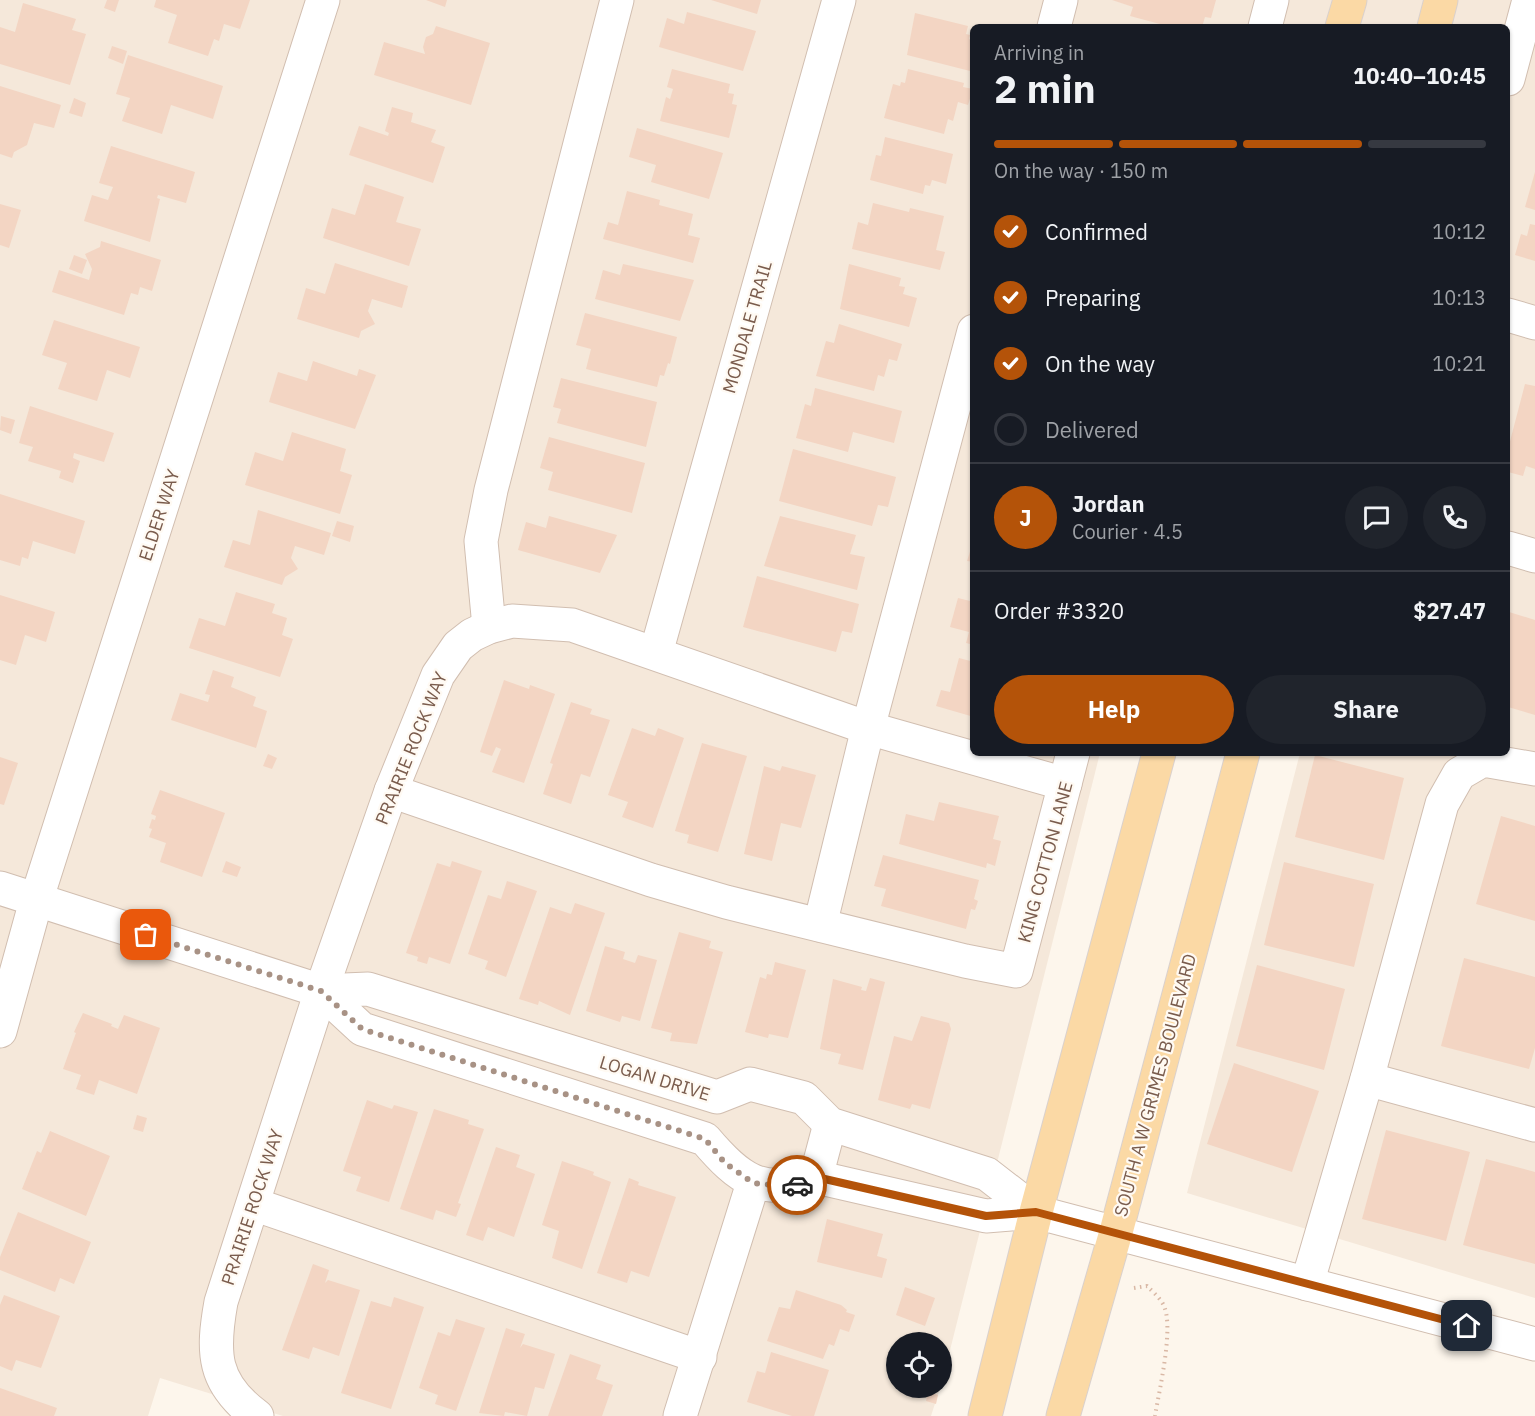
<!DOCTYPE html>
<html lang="en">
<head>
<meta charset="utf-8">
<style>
	:root { --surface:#171b24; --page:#20242c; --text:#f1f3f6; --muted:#9ea1a6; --line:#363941; --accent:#b45309 }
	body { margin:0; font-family:"IBM Plex Sans",sans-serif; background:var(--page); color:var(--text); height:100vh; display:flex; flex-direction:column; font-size:22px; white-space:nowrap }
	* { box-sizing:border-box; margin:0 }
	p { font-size:20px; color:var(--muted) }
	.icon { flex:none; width:33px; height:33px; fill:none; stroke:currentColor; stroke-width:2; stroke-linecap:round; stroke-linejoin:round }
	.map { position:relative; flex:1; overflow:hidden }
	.sheet { position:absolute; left:970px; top:24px; width:540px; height:732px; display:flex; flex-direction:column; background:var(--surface); border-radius:9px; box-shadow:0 2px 4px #0004 }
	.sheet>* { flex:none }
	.controls { position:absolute; left:886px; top:1332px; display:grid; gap:12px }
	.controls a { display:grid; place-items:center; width:66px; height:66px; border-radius:50%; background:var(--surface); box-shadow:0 2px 4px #0004; font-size:30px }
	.pin { position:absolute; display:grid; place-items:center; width:51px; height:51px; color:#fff; margin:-26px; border-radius:12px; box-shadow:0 3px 9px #0006 }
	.courier { position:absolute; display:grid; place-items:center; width:60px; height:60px; margin:-30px; border:4px solid #b45309; border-radius:50%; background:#fff; color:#222; box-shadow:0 2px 8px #0007 }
	.overview em { font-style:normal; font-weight:700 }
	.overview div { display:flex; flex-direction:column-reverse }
	.overview { display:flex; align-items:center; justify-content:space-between; height:102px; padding:0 24px }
	h1 { font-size:39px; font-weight:700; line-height:45px }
	.bar { display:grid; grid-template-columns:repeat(4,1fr); gap:9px 6px; align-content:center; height:72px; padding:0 24px }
	.bar i { height:8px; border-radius:4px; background:var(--line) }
	.bar .active { background:var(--accent) }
	.bar p { grid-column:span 4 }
	.line { display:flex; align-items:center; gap:15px; padding:0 24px; border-top:2px solid var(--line) }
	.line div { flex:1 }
	.round { display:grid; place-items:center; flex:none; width:63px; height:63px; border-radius:32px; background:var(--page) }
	ol { padding:0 24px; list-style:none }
	li { display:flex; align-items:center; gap:18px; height:66px }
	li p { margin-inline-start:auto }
	li .icon { padding:6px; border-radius:50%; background:var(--accent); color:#fff; stroke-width:4 }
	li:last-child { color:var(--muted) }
	li i { width:33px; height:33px; border:3px solid var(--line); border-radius:50% }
	.action { display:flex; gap:12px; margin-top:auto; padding:12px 24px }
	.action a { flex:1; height:69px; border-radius:36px; background:var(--accent); color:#fff; font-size:24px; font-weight:700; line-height:69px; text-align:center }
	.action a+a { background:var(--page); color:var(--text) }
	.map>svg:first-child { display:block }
</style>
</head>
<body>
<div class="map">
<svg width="1535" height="1416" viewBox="0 0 1535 1416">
	<rect width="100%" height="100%" fill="#fdf6ec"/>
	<path fill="#f5e8da" d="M0,0H1535V1298L1187,1193L1300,753H1508V27H974V753H1100L942,1382V1342H897V1388H940L931,1416H283L160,1378L148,1416H0Z"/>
	<g fill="#f3d5c3">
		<path d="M107,0H119L115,12L104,8Z"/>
		<path d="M156,0H250L240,29L224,24L219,41L214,39L208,56L168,43L177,15L154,7Z"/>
		<path d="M426,0H447L445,7Z"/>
		<path d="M711,0H761L757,14Z"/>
		<path d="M1112,0H1216L1211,18L1205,17L1202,27H1171L1130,16L1133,7Z"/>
		<path d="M23,3L76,19L72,30L86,34L70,85L0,64V27L15,32Z"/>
		<path d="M687,12L756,31L743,71L659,47L667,18L684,24Z"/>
		<path d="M915,13L968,26L966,34L970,35L969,39L974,41V72L907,55Z"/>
		<path d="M436,26L490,43L471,105L374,75L384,42L425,54L423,47L426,37L433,34Z"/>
		<path d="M112,46L127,51L123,64L108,58Z"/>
		<path d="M128,55L223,86L213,119L171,105L162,134L122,121L130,98L116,94Z"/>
		<path d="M672,69L730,84L728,93L734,94L732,104L737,105L729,138L660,121L666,97L670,99L673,89L667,87Z"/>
		<path d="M908,69L964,83L963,87L973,89L968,105L958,102L953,121L948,119L944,134L884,118L893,84L900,86L901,82L905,83Z"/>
		<path d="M0,86L61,105L54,128L34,123L27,145L14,152L12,158L0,154Z"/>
		<path d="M74,98L86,103L82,117L69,113Z"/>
		<path d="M392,107L413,113L411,122L436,130L431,142L445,147L433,183L349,155L359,126L388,136L389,133L385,131Z"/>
		<path d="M637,128L723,153L709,199L651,182L656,165L629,157Z"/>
		<path d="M885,137L953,154L946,184L932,180L930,186L925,185L923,194L870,180L876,155L881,156Z"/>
		<path d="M111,146L195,172L186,203L158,195L157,198L160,199L150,242L84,221L92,195L108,200L113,187L99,183Z"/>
		<path d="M1535,172V210L1525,207Z"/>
		<path d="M365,184L404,197L396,222L421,229L409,266L323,238L332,208L355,215Z"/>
		<path d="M627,191L660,200L659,205L693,214L688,235L700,238L693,263L603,239L608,222L618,225Z"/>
		<path d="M873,203L909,212L910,208L944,216L936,250L945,252L940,270L852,249L858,222L868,225Z"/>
		<path d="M0,204L21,210L9,248L0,245Z"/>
		<path d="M1530,224L1535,225V261L1515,255L1521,234L1527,236Z"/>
		<path d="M101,241L161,260L152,291L140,287L138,295L131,293L124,315L52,292L59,270L89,280L92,269L85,254L100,247Z"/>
		<path d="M74,255L87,260L82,274L69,269Z"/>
		<path d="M335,263L408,286L402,308L372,299L368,311L375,324L361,331L359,338L297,319L306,288L325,294Z"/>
		<path d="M623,264L694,280L680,321L595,299L603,270L620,275Z"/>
		<path d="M849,264L901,278L899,286L905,287L903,294L917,298L909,327L840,309Z"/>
		<path d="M585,313L677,337L670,364L668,363L664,376L660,375L657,387L586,369L591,349L576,345Z"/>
		<path d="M54,320L140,347L130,378L107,370L97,401L58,389L67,363L42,355Z"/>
		<path d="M839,324L902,344L897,361L889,359L884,377L878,375L874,391L816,376L826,341L834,343Z"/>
		<path d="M313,361L357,376L359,369L376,375L355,429L269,402L278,372L307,381Z"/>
		<path d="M561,378L657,402L646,447L557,423L561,409L553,407Z"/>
		<path d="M1525,384L1535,386V469L1526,466L1523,476L1508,472V449Z"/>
		<path d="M815,388L902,411L894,443L853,432L848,452L796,438L805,404L811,406Z"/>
		<path d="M30,406L114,433L104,462L74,453L73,458L80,461L73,483L59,478L61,471L28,461L33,447L19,443Z"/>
		<path d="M1,416L15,420L11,434L0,430Z"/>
		<path d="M292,432L346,449L340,471L352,475L340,514L245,485L255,452L283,461Z"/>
		<path d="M549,437L645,463L632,513L548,490L553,472L540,468Z"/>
		<path d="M793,449L896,477L888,507L878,505L872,526L779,501Z"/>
		<path d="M0,494L85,521L75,554L33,541L28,559L22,557L20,566L0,560Z"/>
		<path d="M258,510L331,533L324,555L295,546L291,558L298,569L285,577L282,585L224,567L233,540L250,545Z"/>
		<path d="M549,516L617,535L600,573L518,550L526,522L546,528Z"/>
		<path d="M780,516L856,535L850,554L865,557L857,590L764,566Z"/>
		<path d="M337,521L354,526L350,542L332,536Z"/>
		<path d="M974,539V562L967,561Z"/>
		<path d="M757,576L859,604L852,633L842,631L836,652L743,627Z"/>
		<path d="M236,592L275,604L272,613L287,618L282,635L293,639L280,677L189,648L199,618L225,626Z"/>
		<path d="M0,595L55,612L46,642L25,635L16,665L0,660Z"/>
		<path d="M958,598L974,602V645L966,643L969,632L950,627Z"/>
		<path d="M1509,612L1535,620V715L1508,707Z"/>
		<path d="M959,658L974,662V717L936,706L941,690L950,692Z"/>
		<path d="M213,670L234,677L231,687L256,697L253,706L267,711L256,748L171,720L180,693L208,702L210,695L205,694Z"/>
		<path d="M504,680L529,689L530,685L555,694L524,783L492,772L501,749L496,747L492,756L480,752Z"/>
		<path d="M571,702L592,709L590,714L610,720L590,777L581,774L571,804L543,794L553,764L550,763Z"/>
		<path d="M632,728L655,736L658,728L684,738L653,828L622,817L628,802L608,795Z"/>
		<path d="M702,743L747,756L718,852L687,843L689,835L675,831Z"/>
		<path d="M268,754L277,758L272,769L263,766Z"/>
		<path d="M1315,755L1404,778L1384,860L1295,837Z"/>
		<path d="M0,757L18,763L4,805L0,804Z"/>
		<path d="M764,766L780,771L782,766L816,775L801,828L781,823L772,861L744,854Z"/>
		<path d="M160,790L225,813L202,877L160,862L166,843L149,837L152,829L149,828L152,819L155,820L156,816L151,814Z"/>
		<path d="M939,802L999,816L993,839L1001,841L995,866L987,863L986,868L899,844L906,814L934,821Z"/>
		<path d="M1501,816L1535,826V921L1476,904Z"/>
		<path d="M883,855L979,880L974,899L978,901L975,910L971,909L966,929L881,906L886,889L874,886Z"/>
		<path d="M226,861L241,867L237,877L222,872Z"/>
		<path d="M452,861L482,871L450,964L429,957L427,964L417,961L418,957L406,953L437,863L450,867Z"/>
		<path d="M1284,862L1374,884L1354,967L1264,945Z"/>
		<path d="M507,881L537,891L506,977L485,969L488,961L468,954L488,895L501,899Z"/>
		<path d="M575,903L605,913L570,1015L539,1001L538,1005L519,999L550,907L571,914Z"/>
		<path d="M679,932L711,941L709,948L723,952L697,1044L670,1041L672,1033L651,1028Z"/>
		<path d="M605,946L625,952L623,959L635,963L638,955L657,960L640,1021L622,1016L620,1022L586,1011Z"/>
		<path d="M1464,958L1535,977V1048L1529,1069L1441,1046Z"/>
		<path d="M775,962L806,970L788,1038L769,1034L768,1038L745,1032L760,977L766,979L767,974L772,975Z"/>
		<path d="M1257,965L1345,989L1324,1070L1236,1046Z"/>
		<path d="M870,978L885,982L863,1070L838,1064L841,1054L820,1049L833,979L862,987L861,990L866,991Z"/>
		<path d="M83,1013L112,1024L111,1026L118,1029L124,1015L160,1028L137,1094L99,1080L94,1095L76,1089L81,1075L63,1069L76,1033L74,1032Z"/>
		<path d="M921,1016L949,1023L951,1029L930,1109L912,1104L910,1109L878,1100L894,1036L912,1041Z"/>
		<path d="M1234,1063L1319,1091L1292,1172L1207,1144Z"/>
		<path d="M367,1100L392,1109L394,1105L418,1112L389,1202L356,1191L361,1177L343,1171Z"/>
		<path d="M434,1109L469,1120L468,1124L484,1129L458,1203L461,1204L456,1217L436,1210L433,1220L400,1209Z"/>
		<path d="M137,1115L147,1118L143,1132L133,1129Z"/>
		<path d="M1386,1130L1470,1152L1446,1241L1362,1219Z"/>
		<path d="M50,1131L110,1156L86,1216L22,1189L37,1151L41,1153Z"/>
		<path d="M496,1147L520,1155L516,1167L535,1174L514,1237L488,1227L483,1241L466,1235Z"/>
		<path d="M1486,1159L1535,1172V1264L1463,1245Z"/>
		<path d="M562,1161L594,1172L593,1175L611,1182L582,1269L552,1258L559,1231L542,1225Z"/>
		<path d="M629,1178L639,1182L638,1185L676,1197L649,1277L631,1271L627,1283L597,1273Z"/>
		<path d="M18,1212L91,1242L74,1284L60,1278L55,1292L0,1270V1257Z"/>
		<path d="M827,1219L883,1234L877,1256L887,1259L882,1278L817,1262Z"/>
		<path d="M313,1264L329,1270L325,1283L328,1280L360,1290L339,1356L313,1347L309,1359L282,1350Z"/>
		<path d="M905,1287L935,1298L925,1326L896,1315Z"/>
		<path d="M796,1290L841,1305L847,1310L846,1312L855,1315L849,1332L840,1329L834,1346L829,1344L823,1359L767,1341L779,1307L790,1309Z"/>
		<path d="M4,1295L60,1316L41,1368L16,1360L12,1371L0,1366V1305Z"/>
		<path d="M394,1297L424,1307L391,1409L341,1393L371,1301L391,1307Z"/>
		<path d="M456,1319L485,1328L456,1411L435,1404L438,1395L419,1388L438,1332L450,1336Z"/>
		<path d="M506,1328L525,1334L520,1348L523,1344L555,1354L544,1389L535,1387L527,1416L505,1412L504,1416L479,1413Z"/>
		<path d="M771,1352L829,1370L814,1416H792L747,1402L757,1371L765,1373Z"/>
		<path d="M570,1354L601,1365L596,1379L613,1385L602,1416H548Z"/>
		<path d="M0,1388L57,1408L54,1416H0Z"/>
		<path d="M928,1392L938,1395L936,1404L926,1401Z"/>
	</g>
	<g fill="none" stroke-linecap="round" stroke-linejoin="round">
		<g stroke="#d1beb0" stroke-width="35">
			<g id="minor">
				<path d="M1054,27L1061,0"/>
				<path d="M1265,27L1272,0"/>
				<path d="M1508,79L1529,0"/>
				<path d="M1508,315L1535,323"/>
				<path d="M1508,548L1535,556"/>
				<path d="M489,627L481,541L491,490L617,0"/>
				<path d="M656,653L839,0"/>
				<path d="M391,791L651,880L726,902L965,961L1016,971L1073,753"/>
				<path d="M0,888L321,991L368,989L717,1097L750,1084L804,1098L830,1124L987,1174L1036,1212"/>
				<path d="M820,925L868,728L974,331"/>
				<path d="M321,991L362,1029L705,1139C739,1179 763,1198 816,1177L986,1216L1036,1212L1535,1344"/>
				<path d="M0,1031L36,901L323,0"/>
				<path d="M1367,1079L1535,1125"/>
				<path d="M816,1177L830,1124"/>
				<path d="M253,1204L700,1357"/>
				<path d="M1307,1284L1367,1079L1442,804L1459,774L1483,760L1535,769"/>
				<path d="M257,1416C212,1383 212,1352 221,1302L321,991L391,791L438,675L458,646L472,635L489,627L512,621L572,625L868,728L1065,784"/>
				<path d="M680,1416L753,1183"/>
			</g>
		</g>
		<g stroke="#dad1cd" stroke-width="35">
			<g id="major">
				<path d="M1342,27L1350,0"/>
				<path d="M1434,27L1441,0"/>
				<path d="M985,1416L1036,1212L1159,753"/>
				<path d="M1063,1416L1116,1232L1243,753"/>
			</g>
		</g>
		<path stroke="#d9b8a5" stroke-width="4" stroke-dasharray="1.5 4.5" stroke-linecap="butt" d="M1134,1288L1147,1286C1152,1291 1159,1297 1163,1304C1175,1325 1159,1391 1155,1416"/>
		<use href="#minor" stroke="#fff" stroke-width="33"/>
		<use href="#major" stroke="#fbd9a5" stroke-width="33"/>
	</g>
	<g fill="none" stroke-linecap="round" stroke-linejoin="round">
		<path stroke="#a89285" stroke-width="6" stroke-dasharray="0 10.8" d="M146,935L321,991L362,1029L705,1139L725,1163L753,1183L791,1187L797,1185"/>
		<path stroke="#b45309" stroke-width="8" d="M797,1185L816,1177L986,1216L1036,1212L1467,1326"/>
	</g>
	<g text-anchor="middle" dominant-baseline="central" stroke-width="4.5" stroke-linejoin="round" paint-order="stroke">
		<g font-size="18" fill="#7a5c4d" stroke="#fffaf3">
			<text transform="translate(747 327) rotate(-74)">MONDALE TRAIL</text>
			<text transform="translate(159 515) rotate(-72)">ELDER WAY</text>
			<text transform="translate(411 748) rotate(-68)">PRAIRIE ROCK WAY</text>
			<text transform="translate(1045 862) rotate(-75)">KING COTTON LANE</text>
			<text transform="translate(655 1078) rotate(17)">LOGAN DRIVE</text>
			<text transform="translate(1155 1085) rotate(-75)">SOUTH A W GRIMES BOULEVARD</text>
			<text transform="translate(252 1207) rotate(-72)">PRAIRIE ROCK WAY</text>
		</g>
	</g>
</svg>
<div class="controls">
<a><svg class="icon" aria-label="locate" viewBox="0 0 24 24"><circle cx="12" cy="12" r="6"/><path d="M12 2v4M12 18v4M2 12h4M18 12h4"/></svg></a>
</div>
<div class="pin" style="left:146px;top:935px;background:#ea580c"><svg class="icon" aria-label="bag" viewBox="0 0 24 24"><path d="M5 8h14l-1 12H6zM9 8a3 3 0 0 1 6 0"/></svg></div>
<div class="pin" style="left:1467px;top:1326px;background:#1f2937"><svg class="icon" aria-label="home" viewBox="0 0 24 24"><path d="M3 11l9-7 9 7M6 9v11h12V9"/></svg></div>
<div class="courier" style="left:797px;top:1185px"><svg class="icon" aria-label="car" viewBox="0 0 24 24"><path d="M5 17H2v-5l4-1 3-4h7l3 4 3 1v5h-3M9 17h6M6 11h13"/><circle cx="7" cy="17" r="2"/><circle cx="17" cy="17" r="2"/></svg></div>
<section class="sheet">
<div class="overview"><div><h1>2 min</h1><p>Arriving in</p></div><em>10:40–10:45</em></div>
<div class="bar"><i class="active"></i><i class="active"></i><i class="active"></i><i></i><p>On the way · 150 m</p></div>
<ol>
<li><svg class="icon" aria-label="check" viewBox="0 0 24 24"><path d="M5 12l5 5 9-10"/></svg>Confirmed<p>10:12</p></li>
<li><svg class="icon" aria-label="check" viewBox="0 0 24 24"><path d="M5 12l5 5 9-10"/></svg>Preparing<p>10:13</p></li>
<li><svg class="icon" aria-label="check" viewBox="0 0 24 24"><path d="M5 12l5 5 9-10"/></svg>On the way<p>10:21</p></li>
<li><i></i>Delivered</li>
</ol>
<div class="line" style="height:108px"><b class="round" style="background:var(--accent);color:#fff">J</b><div><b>Jordan</b><p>Courier · 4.5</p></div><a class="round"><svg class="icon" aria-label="chat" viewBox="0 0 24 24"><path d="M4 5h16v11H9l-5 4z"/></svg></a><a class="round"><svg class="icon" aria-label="phone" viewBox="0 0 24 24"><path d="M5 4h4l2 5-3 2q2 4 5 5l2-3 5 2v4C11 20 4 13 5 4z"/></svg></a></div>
<div class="line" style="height:78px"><div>Order #3320</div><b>$27.47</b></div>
<div class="action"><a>Help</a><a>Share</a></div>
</section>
</div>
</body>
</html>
